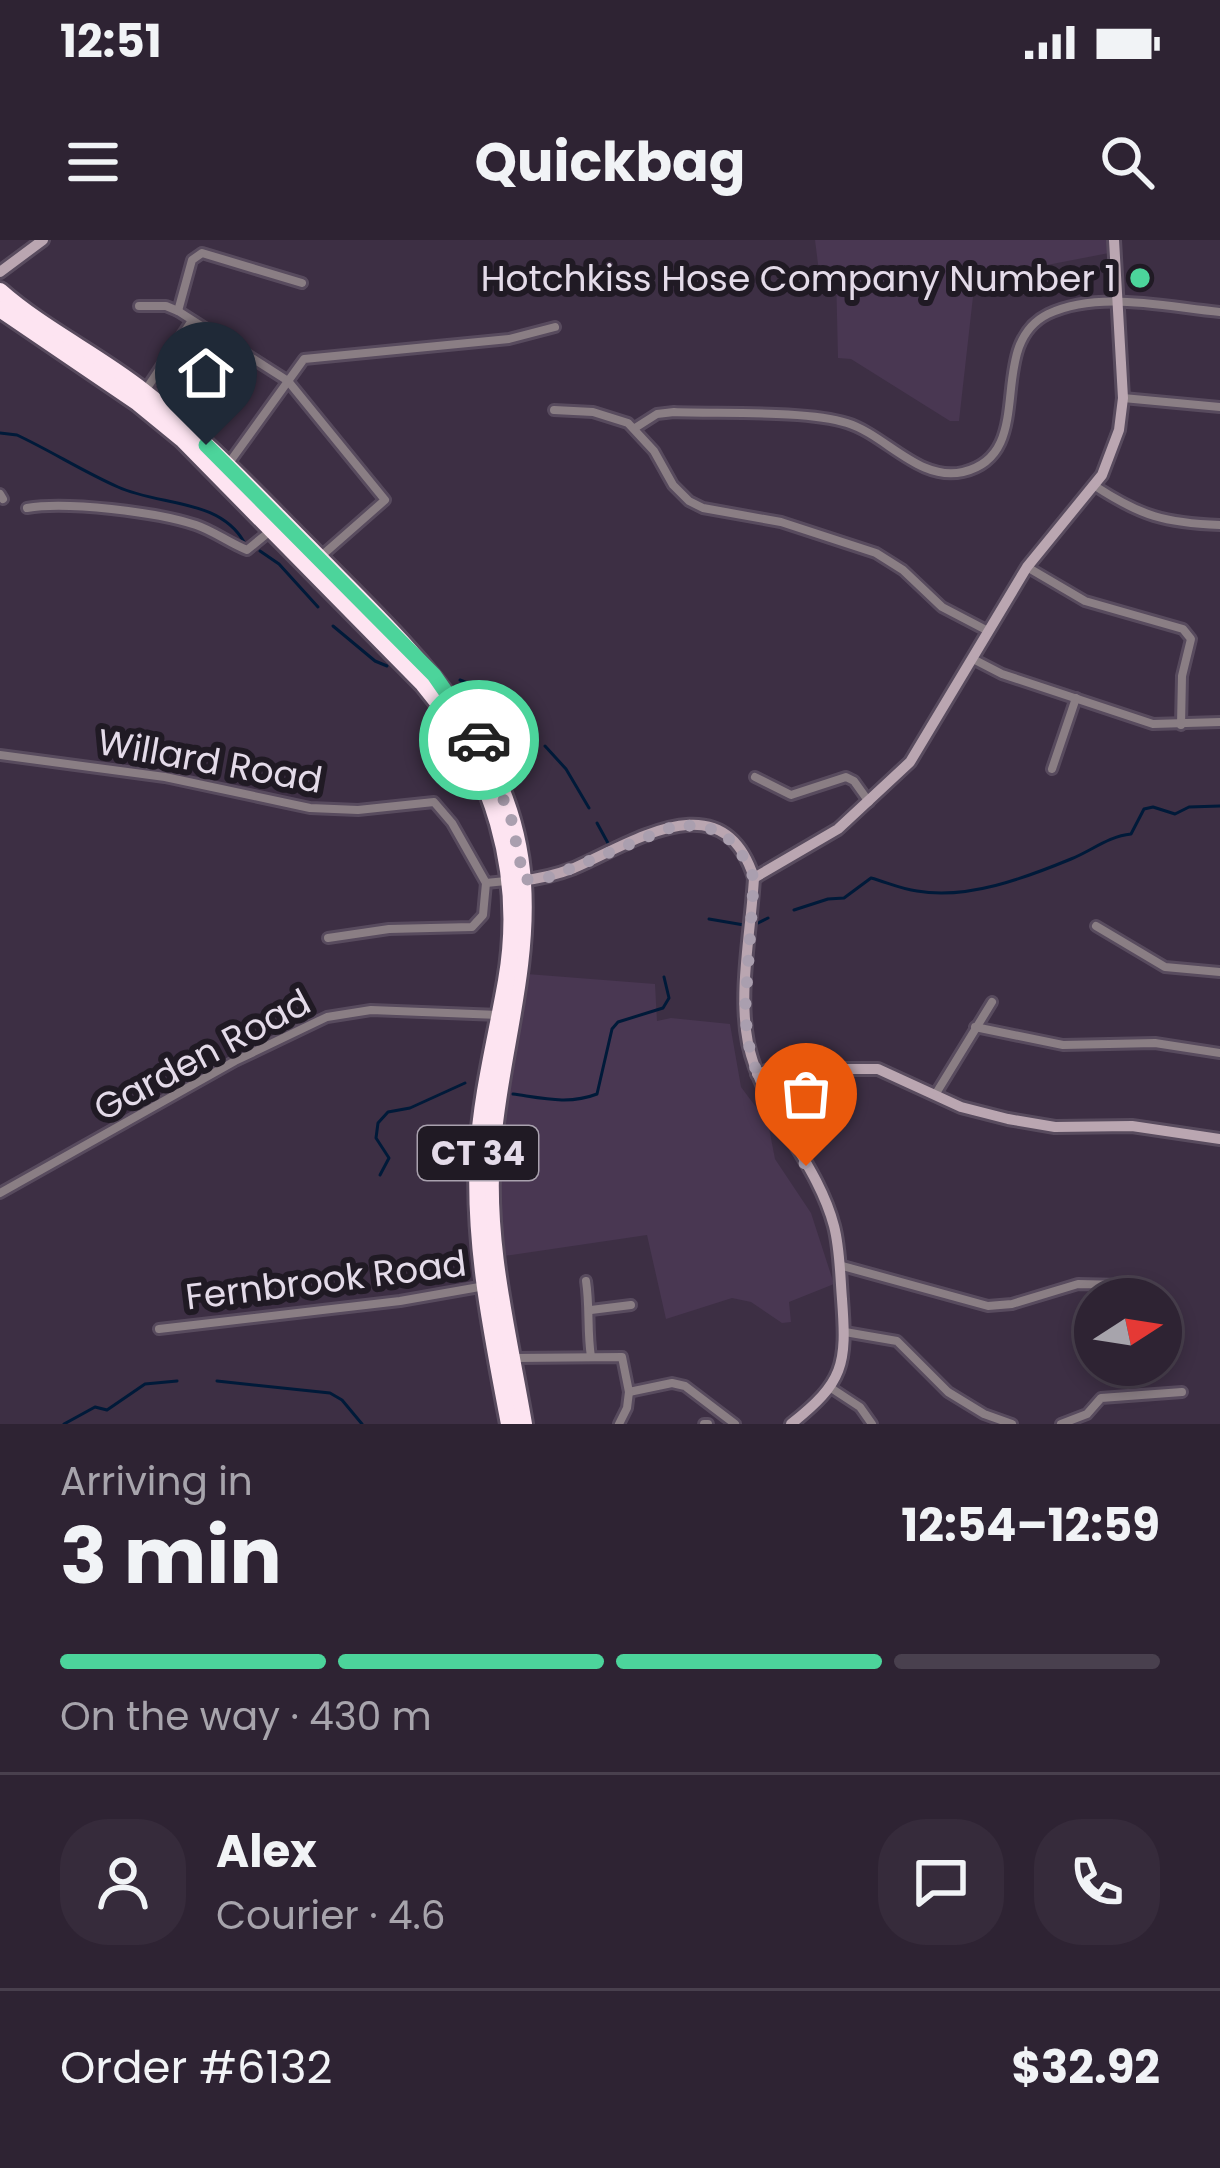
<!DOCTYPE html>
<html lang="en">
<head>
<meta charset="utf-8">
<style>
	:root { --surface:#2e2333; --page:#362b3b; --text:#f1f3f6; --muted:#a7a4ac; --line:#49404e; --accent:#4cd49b }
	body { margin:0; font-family:Poppins,sans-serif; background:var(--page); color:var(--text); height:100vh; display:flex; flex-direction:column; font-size:45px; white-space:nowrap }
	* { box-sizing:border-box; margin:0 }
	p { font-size:39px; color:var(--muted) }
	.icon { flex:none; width:66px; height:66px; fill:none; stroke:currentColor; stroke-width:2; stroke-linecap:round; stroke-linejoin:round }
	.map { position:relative; height:1184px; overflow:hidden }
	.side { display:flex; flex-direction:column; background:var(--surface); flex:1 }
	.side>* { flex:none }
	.needle { width:78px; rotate:78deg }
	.tools { position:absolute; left:1074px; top:1038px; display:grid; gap:24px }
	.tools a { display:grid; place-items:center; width:108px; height:108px; border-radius:50%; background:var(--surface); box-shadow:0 6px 18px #0003,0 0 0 3px var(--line); font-size:60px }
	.pin { position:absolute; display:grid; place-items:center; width:102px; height:102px; color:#fff; margin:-123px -51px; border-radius:50% 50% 50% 0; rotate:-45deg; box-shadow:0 0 12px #0007 }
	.pin .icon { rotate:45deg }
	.courier { position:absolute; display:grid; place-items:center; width:120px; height:120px; margin:-60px; border:9px solid #4cd49b; border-radius:50%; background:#fff; color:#222; box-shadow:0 3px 15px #0007 }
	.summary em { font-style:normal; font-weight:700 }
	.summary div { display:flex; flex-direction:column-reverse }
	.summary { display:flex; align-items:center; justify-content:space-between; height:204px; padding:0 60px }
	h1 { font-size:78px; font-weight:700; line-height:90px }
	.bar { display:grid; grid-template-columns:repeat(4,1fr); gap:18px 12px; align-content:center; height:144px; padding:0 60px }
	.bar i { height:15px; border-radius:9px; background:var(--line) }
	.bar .active { background:var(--accent) }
	.bar p { grid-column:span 4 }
	.line { display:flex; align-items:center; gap:30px; padding:0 60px; border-top:3px solid var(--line) }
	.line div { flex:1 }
	.round { display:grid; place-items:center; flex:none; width:126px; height:126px; border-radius:48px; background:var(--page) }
	.status { display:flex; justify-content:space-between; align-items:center; height:84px; padding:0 60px; background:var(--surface); direction:ltr }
	.status svg { height:33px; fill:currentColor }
	header { display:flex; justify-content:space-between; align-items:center; height:156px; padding:0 60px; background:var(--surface); font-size:54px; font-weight:700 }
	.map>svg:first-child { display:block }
</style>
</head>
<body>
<div class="status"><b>12:51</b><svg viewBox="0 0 49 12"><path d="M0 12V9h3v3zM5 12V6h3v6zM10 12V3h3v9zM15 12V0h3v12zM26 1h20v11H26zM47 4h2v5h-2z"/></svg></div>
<header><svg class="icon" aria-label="menu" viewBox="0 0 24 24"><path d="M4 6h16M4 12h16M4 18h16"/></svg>Quickbag<svg class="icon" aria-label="search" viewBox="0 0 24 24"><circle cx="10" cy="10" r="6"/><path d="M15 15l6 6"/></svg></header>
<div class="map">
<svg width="1220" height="1184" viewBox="0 0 1220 1184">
	<rect width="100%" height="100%" fill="#3d2f44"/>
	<g fill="#493752">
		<path d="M815,0H1108L1109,13L975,39L959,181H950L851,119L838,118L836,33L819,32Z"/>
		<path d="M527,734L655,744L657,781L671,778L730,784L741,847L768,883L775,919L811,973L834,1044L789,1062L791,1082L782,1083L751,1062L732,1058L666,1079L647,995L504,1016L500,1013L497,906Z"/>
	</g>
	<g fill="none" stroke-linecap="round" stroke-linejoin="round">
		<g stroke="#001a39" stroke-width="3">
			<path d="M0,193L17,195C51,211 84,232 118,247C159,266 219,258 244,302"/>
			<path d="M260,311L279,324L318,367"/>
			<path d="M333,386L375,421L387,426"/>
			<path d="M460,440L498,455L525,484"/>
			<path d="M545,506L566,529L589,568"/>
			<path d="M597,583L609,605"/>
			<path d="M794,670L828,659L844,658L871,638C886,642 901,649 917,651C967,660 1025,638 1071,619C1091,611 1109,596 1131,594L1144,569L1153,567L1175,574L1189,567L1220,566"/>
			<path d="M709,679L744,685"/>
			<path d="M758,683L768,678"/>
			<path d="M513,854C542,858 569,865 597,854L612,789L618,782L663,768L669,758L664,737"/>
			<path d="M380,935L389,918L376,898L378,883L388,872L410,868L465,843"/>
			<path d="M217,1141L330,1153L342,1160L362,1184"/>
			<path d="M64,1184L95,1167L107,1170L145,1144L177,1141"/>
		</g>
		<g stroke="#584b5e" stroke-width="14">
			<g id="street">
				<path d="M139,66H166L178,71L288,141L385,260L319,318"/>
				<path d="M178,71L192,20L202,13L302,43"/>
				<path d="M145,151L191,82"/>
				<path d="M1123,158L1220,167"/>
				<path d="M554,170L593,172L628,183L654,211L673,245L689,261L703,268L781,282L876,313L903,330L942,367L988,391"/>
				<path d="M635,188L657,174L674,172C719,174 807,170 847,183C886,195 919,242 963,232C1040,214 983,106 1048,74C1099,50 1166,67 1220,72"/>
				<path d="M229,223L304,119L509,99L555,87"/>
				<path d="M1095,246C1141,276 1165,283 1220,285"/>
				<path d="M0,254L3,259"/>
				<path d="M27,268C66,261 157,272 196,285C214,291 229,303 247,310L269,292"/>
				<path d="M1027,327L1085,361L1183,389L1191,399L1182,436L1181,485"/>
				<path d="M973,419L1002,434L1153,484L1220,482"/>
				<path d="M0,515L165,537L310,568L358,570L434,562L452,583L486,643L506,641"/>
				<path d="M1052,529L1076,458"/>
				<path d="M755,537L791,555L846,537L854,541L869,562"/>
				<path d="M1096,686L1165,727L1220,732"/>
				<path d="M328,698L389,689L472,687L483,675L486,643"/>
				<path d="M975,787L1063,805L1155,803L1220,813"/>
				<path d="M935,855L992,762"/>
				<path d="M0,953L235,821L327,777L371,770L499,775"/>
				<path d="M839,1025L988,1066L1012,1064L1078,1044L1122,1045"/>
				<path d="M586,1041C590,1067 587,1091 591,1117"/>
				<path d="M591,1070L631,1065"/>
				<path d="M159,1089L400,1061L485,1046"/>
				<path d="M845,1092L897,1101L948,1152L984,1174L1012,1184"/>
				<path d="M515,1118L622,1117L629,1152L672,1143L685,1146L735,1184"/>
				<path d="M831,1148L860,1167L872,1184"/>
				<path d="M619,1184L627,1168L629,1152"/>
				<path d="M704,1184H708"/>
				<path d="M1061,1184L1087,1174L1101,1158L1182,1152"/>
			</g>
		</g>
		<g stroke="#584b5e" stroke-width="16">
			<g id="secondary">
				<path d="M0,32L43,0"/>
				<path d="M754,638L838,589L910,522L1027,327L1102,235L1119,190L1123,158L1114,0"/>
				<path d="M519,641C538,639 556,635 574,628C634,602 723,540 754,638C751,691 738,752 748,803C762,870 817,921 834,986C840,1009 840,1035 842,1059C847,1125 844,1142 791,1184"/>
				<path d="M757,834L773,829H878L961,867L1008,879L1055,887L1132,886L1220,899"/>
			</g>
		</g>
		<g stroke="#584b5e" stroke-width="22">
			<g id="highway">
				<path d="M0,51C43,89 96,114 142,150C202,196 254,252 308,306C402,402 514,498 523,643C529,735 498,822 492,913C485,1004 509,1095 524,1184"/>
				<path d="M0,69L138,163L182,199L423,444C493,527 525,633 506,741C496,798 481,855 478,913C473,1005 492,1094 509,1184"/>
			</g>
		</g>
		<use href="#street" stroke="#8a7e84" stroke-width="8"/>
		<use href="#secondary" stroke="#baa6b1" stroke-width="10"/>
		<use href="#highway" stroke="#fde4f1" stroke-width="16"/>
	</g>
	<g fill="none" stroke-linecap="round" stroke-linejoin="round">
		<path stroke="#aa9faf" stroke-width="12" stroke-dasharray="0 21.6" d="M479,500L511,578L524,640L550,637L679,584L718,590L738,607L754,638L745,771L748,802L757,834L806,926"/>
		<path stroke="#4cd49b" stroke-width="15" d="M206,205L434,435L479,500"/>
	</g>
	<circle fill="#4cd49b" stroke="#201a24" stroke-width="4.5" cx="1140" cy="38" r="12"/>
	<g text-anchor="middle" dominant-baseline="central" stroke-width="12" stroke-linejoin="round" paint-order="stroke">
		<rect fill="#201a24" stroke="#a9a1ae" stroke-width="3" x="418" y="886" width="120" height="54" rx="9"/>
		<g font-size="33" font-weight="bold" fill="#e4dbe9">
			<text x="478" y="913">CT 34</text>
		</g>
		<g font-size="36" fill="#e4dbe9" stroke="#201a24" text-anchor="end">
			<text x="1116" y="38">Hotchkiss Hose Company Number 1</text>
		</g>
		<g font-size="36" fill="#e4dbe9" stroke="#201a24">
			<text transform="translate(210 521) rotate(10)">Willard Road</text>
			<text transform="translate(202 815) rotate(-28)">Garden Road</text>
			<text transform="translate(326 1040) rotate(-7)">Fernbrook Road</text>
		</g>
	</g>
</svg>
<div class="tools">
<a><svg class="needle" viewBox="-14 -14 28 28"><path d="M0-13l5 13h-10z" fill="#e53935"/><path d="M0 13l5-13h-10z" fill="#a7a4ac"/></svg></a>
</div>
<div class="pin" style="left:806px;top:926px;background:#ea580c"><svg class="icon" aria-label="bag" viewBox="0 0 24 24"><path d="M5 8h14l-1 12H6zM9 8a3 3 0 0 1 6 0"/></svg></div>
<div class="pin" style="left:206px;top:205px;background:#1f2937"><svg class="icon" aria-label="home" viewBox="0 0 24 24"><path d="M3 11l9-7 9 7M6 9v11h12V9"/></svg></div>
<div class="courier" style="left:479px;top:500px"><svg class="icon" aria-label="car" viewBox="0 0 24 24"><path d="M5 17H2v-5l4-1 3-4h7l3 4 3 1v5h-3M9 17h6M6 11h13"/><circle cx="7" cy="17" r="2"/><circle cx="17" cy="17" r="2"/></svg></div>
</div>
<section class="side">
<div class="summary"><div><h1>3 min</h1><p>Arriving in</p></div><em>12:54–12:59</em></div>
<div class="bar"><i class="active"></i><i class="active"></i><i class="active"></i><i></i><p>On the way · 430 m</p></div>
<div class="line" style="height:216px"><a class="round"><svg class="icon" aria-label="person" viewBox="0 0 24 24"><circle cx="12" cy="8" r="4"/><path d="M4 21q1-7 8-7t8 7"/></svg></a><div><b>Alex</b><p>Courier · 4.6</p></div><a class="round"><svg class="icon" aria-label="chat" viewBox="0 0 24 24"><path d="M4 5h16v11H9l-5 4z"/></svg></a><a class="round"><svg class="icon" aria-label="phone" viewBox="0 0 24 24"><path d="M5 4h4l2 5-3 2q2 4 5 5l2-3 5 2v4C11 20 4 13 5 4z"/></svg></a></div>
<div class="line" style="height:156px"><div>Order #6132</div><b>$32.92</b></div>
</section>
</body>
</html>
